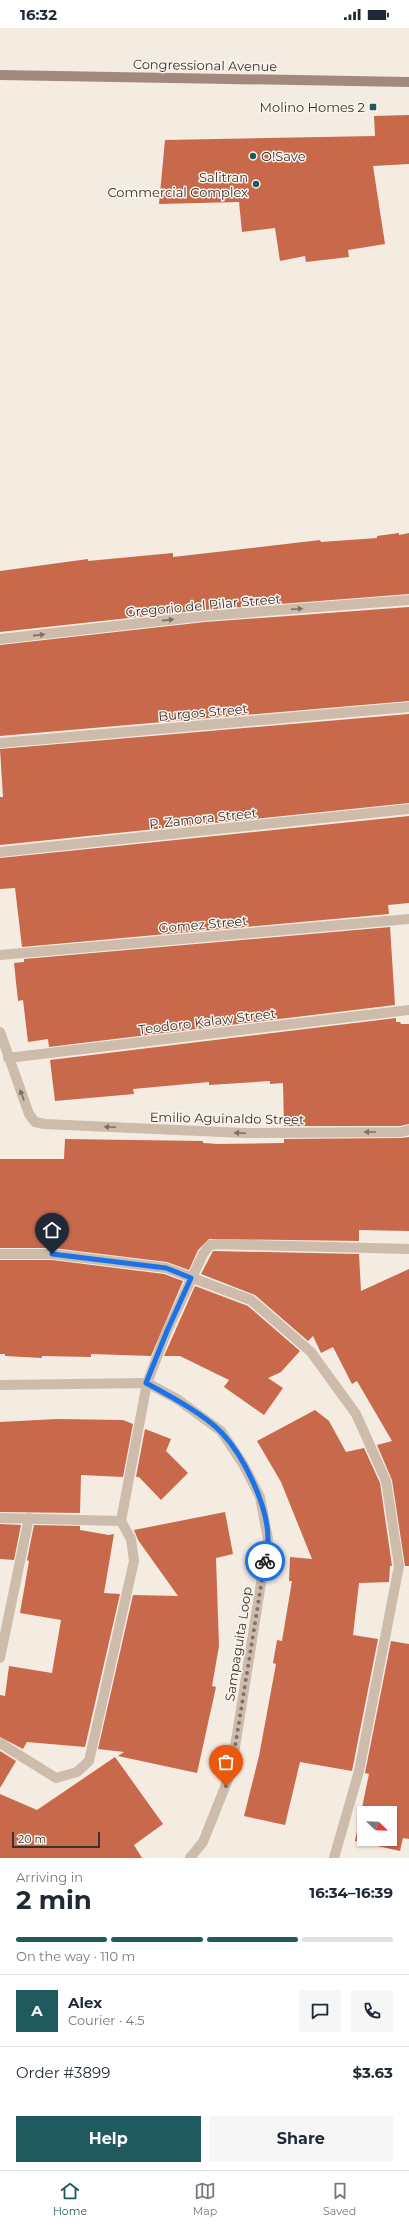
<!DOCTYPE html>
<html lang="en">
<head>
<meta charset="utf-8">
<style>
	:root { --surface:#fff; --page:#f6f6f7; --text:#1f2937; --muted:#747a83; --line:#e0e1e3; --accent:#1f5a5e }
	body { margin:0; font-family:Montserrat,sans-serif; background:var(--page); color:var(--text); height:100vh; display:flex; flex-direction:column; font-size:15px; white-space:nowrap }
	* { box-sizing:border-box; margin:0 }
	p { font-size:13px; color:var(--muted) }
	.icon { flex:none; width:22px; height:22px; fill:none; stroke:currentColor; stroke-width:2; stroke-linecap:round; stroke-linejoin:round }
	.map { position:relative; height:1830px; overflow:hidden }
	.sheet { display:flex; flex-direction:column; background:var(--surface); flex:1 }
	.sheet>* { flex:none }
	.needle { width:26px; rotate:113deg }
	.controls { position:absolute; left:357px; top:1778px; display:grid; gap:8px }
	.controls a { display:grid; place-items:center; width:40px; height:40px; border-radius:0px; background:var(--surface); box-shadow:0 1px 3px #0004; font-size:20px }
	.scale { position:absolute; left:12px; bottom:10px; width:88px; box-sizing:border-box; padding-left:4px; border:2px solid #3b302b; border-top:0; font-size:11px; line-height:14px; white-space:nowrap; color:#3b302b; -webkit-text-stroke:3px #fbf5ee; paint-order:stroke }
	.pin { position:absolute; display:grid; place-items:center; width:34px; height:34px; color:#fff; margin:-41px -17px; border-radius:50% 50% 50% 0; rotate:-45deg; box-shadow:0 0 4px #0007 }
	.pin .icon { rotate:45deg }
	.courier { position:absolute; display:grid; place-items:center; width:40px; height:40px; margin:-20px; border:3px solid #1a73e8; border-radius:50%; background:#fff; color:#222; box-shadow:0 1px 5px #0007 }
	.headline em { font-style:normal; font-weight:700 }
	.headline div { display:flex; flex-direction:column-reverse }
	.headline { display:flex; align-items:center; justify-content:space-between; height:68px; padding:0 16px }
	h1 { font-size:26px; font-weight:700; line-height:30px }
	.bar { display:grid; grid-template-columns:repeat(4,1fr); gap:6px 4px; align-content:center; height:48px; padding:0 16px }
	.bar i { height:5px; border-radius:3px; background:var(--line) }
	.bar .active { background:var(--accent) }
	.bar p { grid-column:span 4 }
	.line { display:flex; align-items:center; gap:10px; padding:0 16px; border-top:1px solid var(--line) }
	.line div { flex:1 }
	.round { display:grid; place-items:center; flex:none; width:42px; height:42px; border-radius:0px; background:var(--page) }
	.button { display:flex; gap:8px; margin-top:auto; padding:8px 16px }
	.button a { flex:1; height:46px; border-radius:0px; background:var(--accent); color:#fff; font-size:16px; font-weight:700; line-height:46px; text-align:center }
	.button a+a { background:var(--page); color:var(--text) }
	.status { display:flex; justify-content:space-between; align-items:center; height:28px; padding:0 20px; background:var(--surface); direction:ltr }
	.status svg { height:11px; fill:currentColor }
	.tabs { display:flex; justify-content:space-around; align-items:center; height:56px; border-top:1px solid var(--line); background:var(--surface); font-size:11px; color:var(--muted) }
	.tabs a { display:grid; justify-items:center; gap:2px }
	.tabs .active { color:var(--accent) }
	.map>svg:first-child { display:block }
</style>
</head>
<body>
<div class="status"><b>16:32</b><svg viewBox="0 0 49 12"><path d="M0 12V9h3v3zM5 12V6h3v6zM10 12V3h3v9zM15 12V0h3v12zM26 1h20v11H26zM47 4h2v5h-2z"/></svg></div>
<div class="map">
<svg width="409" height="1830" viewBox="0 0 409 1830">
	<rect width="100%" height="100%" fill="#f4ebe1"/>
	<g fill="#c8694b" fill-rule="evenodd">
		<path d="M409,87V136L373,138L385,216L348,222L349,229L306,234L305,228L280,233L275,200L242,204L239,174L159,176L165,112L375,108L374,88Z"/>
		<path d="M399,505V507L409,505V566L203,582L0,604V543L88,531V533L173,525V529L320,512L321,514L377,510V508Z"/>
		<path d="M409,579V673L0,708V617L205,594Z"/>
		<path d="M409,686V775L0,817V769H3L0,721Z"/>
		<path d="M409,788V875L388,877L389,886L22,919L15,860L0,861V830Z"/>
		<path d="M390,899L395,977L49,1019L48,1011L28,1014L23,972L18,973L14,935L24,934V931Z"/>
		<path d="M396,990V994H400L401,996H409V1096L400,1098H284L283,1055L270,1056V1053L209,1057V1054L133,1061L134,1066L55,1073L50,1032Z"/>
		<path d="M409,1109V1203L359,1202V1213L209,1211L198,1222L189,1242L167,1234L53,1220H0V1131H64L65,1111L203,1113V1115L218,1116L284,1115V1111L401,1110Z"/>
		<path d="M213,1223L359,1226L361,1263L409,1241V1538H405L392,1452L377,1417L392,1413L357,1353L352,1356L333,1319L321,1325L313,1308L308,1313L255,1267L201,1246Z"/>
		<path d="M0,1232H52L164,1246L183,1253L151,1328L91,1326V1329L42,1328V1330L5,1328V1326H0Z"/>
		<path d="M195,1258L248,1278L300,1323L281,1344L268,1350L283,1360L264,1387L224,1359L229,1352L180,1328H164Z"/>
		<path d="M315,1382L329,1393L346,1424L364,1420L380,1455L392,1538H390L389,1554L359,1555L353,1607L378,1611L352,1743L300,1734L285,1797L244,1788L259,1728L276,1636L273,1635L277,1612L282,1613L292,1553H289L290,1529L312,1531L281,1454L257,1413Z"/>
		<path d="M57,1391L123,1392L133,1396L123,1449L81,1447L80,1485L0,1484V1394Z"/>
		<path d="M145,1401L171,1411L166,1423L188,1445L161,1472L139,1449H136Z"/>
		<path d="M225,1484L233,1526L216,1530L219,1618L212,1658L216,1659L197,1745L118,1728L124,1724L98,1721L133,1567L178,1568L138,1512L134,1502Z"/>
		<path d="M0,1496L21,1497L14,1532L0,1531Z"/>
		<path d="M34,1497L80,1498V1502L109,1507L114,1506L104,1565L120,1566L85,1719L27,1714L23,1721L0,1709V1667L5,1668L9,1638L52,1645L61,1592L20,1585L29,1533L27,1532Z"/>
		<path d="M391,1613L409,1616V1811L403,1810L400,1823L355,1813L369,1746L365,1745ZM364,1785H390V1811H364Z"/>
		<path d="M0,1723L16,1733L0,1760Z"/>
		<path d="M115,1729L163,1796L134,1817L142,1830H0V1766L37,1782Z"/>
	</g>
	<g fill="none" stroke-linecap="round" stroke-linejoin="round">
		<g stroke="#cdbbac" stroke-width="10">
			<path d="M0,611L204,588L409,572"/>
			<path d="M0,715L409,679"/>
			<path d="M0,824L409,781"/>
			<path d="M0,927L409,891"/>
			<path d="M0,1004L29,1086L35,1094L44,1096L244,1105L401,1104L409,1102"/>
			<path d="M8,1030L409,982"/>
			<path d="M0,1226H52L166,1240L251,1272L311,1324L356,1386L386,1453L399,1538L359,1743L334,1830"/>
			<path d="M0,1490L121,1493"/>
			<path d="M0,1630L29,1490"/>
			<path d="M0,1715L56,1750L77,1744L89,1733L134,1533L131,1511L121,1493L147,1355L167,1303L203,1226L210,1217L218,1216L409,1221"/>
		</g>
		<path stroke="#cdbbac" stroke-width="10" d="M0,1357L147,1355L177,1371L221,1403L243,1436L260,1469L268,1511L231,1744L203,1814L190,1830"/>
		<path stroke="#a18a7d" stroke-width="10" d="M0,47L409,54"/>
	</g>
	<defs><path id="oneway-solid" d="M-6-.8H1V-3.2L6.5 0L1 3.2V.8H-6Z"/></defs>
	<g fill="#7d6f65">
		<use href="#oneway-solid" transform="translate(297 581) rotate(-4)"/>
		<use href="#oneway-solid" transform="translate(168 592) rotate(-6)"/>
		<use href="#oneway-solid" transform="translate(39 607) rotate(-6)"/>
		<use href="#oneway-solid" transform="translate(22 1067) rotate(-111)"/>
		<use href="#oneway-solid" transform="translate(110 1099) rotate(-177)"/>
		<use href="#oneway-solid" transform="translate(370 1104) rotate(180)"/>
		<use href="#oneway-solid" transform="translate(240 1105) rotate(-178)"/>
	</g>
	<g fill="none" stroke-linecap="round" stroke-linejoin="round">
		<path stroke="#7c716b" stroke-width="4" stroke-dasharray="0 7.2" d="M226,1758L231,1744L265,1533"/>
		<path stroke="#1a73e8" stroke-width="5" d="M52,1226L166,1240L191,1250L167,1303L146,1355C168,1367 204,1386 221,1404C244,1428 268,1478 268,1511C268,1518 266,1526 265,1533"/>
	</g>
	<g fill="#1f5a5e" stroke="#fbf5ee" stroke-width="1.5">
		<rect x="369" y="75" width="8" height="8" rx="2"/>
		<circle cx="253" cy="128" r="4"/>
		<circle cx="256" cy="156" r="4"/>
	</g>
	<g text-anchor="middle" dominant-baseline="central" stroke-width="3" stroke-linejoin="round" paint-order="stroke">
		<g font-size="13" fill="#3b302b" stroke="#fbf5ee">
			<text transform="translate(205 37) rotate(1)">Congressional Avenue</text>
			<text transform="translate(203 577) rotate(-5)">Gregorio del Pilar Street</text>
			<text transform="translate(203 684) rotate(-5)">Burgos Street</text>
			<text transform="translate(203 790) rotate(-6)">P. Zamora Street</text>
			<text transform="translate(203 896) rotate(-5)">Gomez Street</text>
			<text transform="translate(207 993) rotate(-7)">Teodoro Kalaw Street</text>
			<text transform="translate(227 1090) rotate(1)">Emilio Aguinaldo Street</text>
			<text transform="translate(238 1616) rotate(-81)">Sampaguita Loop</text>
		</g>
		<g font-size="13" fill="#3b302b" stroke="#fbf5ee" text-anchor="end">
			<text x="365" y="79">Molino Homes 2</text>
			<text x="261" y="128" text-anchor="start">O!Save</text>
			<text x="248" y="149">Salitran<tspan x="248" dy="15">Commercial Complex</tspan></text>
		</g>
	</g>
</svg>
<div class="controls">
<a><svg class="needle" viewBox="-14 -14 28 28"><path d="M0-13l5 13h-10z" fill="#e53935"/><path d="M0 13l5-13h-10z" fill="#747a83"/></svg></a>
</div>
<div class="scale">20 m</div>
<div class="pin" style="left:226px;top:1758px;background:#ea580c"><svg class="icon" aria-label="bag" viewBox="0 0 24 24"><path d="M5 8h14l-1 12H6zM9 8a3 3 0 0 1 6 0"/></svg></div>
<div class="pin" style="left:52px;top:1226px;background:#1f2937"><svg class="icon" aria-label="home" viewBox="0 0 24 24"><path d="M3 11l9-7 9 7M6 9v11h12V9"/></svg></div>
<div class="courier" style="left:265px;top:1533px"><svg class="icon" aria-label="bike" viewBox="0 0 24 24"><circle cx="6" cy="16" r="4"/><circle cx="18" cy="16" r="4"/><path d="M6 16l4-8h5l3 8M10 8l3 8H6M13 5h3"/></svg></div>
</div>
<section class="sheet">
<div class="headline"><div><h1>2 min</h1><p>Arriving in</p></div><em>16:34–16:39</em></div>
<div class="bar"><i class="active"></i><i class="active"></i><i class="active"></i><i></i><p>On the way · 110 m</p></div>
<div class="line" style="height:72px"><b class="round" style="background:var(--accent);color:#fff">A</b><div><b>Alex</b><p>Courier · 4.5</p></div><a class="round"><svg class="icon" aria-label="chat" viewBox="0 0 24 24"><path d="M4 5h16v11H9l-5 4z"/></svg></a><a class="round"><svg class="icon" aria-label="phone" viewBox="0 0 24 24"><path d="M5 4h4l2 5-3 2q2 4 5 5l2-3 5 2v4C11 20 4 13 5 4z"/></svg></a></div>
<div class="line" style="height:52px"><div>Order #3899</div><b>$3.63</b></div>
<div class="button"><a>Help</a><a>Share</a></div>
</section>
<nav class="tabs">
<a class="active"><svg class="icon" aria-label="home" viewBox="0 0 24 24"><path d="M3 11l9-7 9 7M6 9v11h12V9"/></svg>Home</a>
<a><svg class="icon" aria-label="map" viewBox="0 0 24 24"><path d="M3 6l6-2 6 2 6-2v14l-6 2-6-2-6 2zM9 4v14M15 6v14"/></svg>Map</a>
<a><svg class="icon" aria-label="saved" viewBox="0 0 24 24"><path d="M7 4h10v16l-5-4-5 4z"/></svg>Saved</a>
</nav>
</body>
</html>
